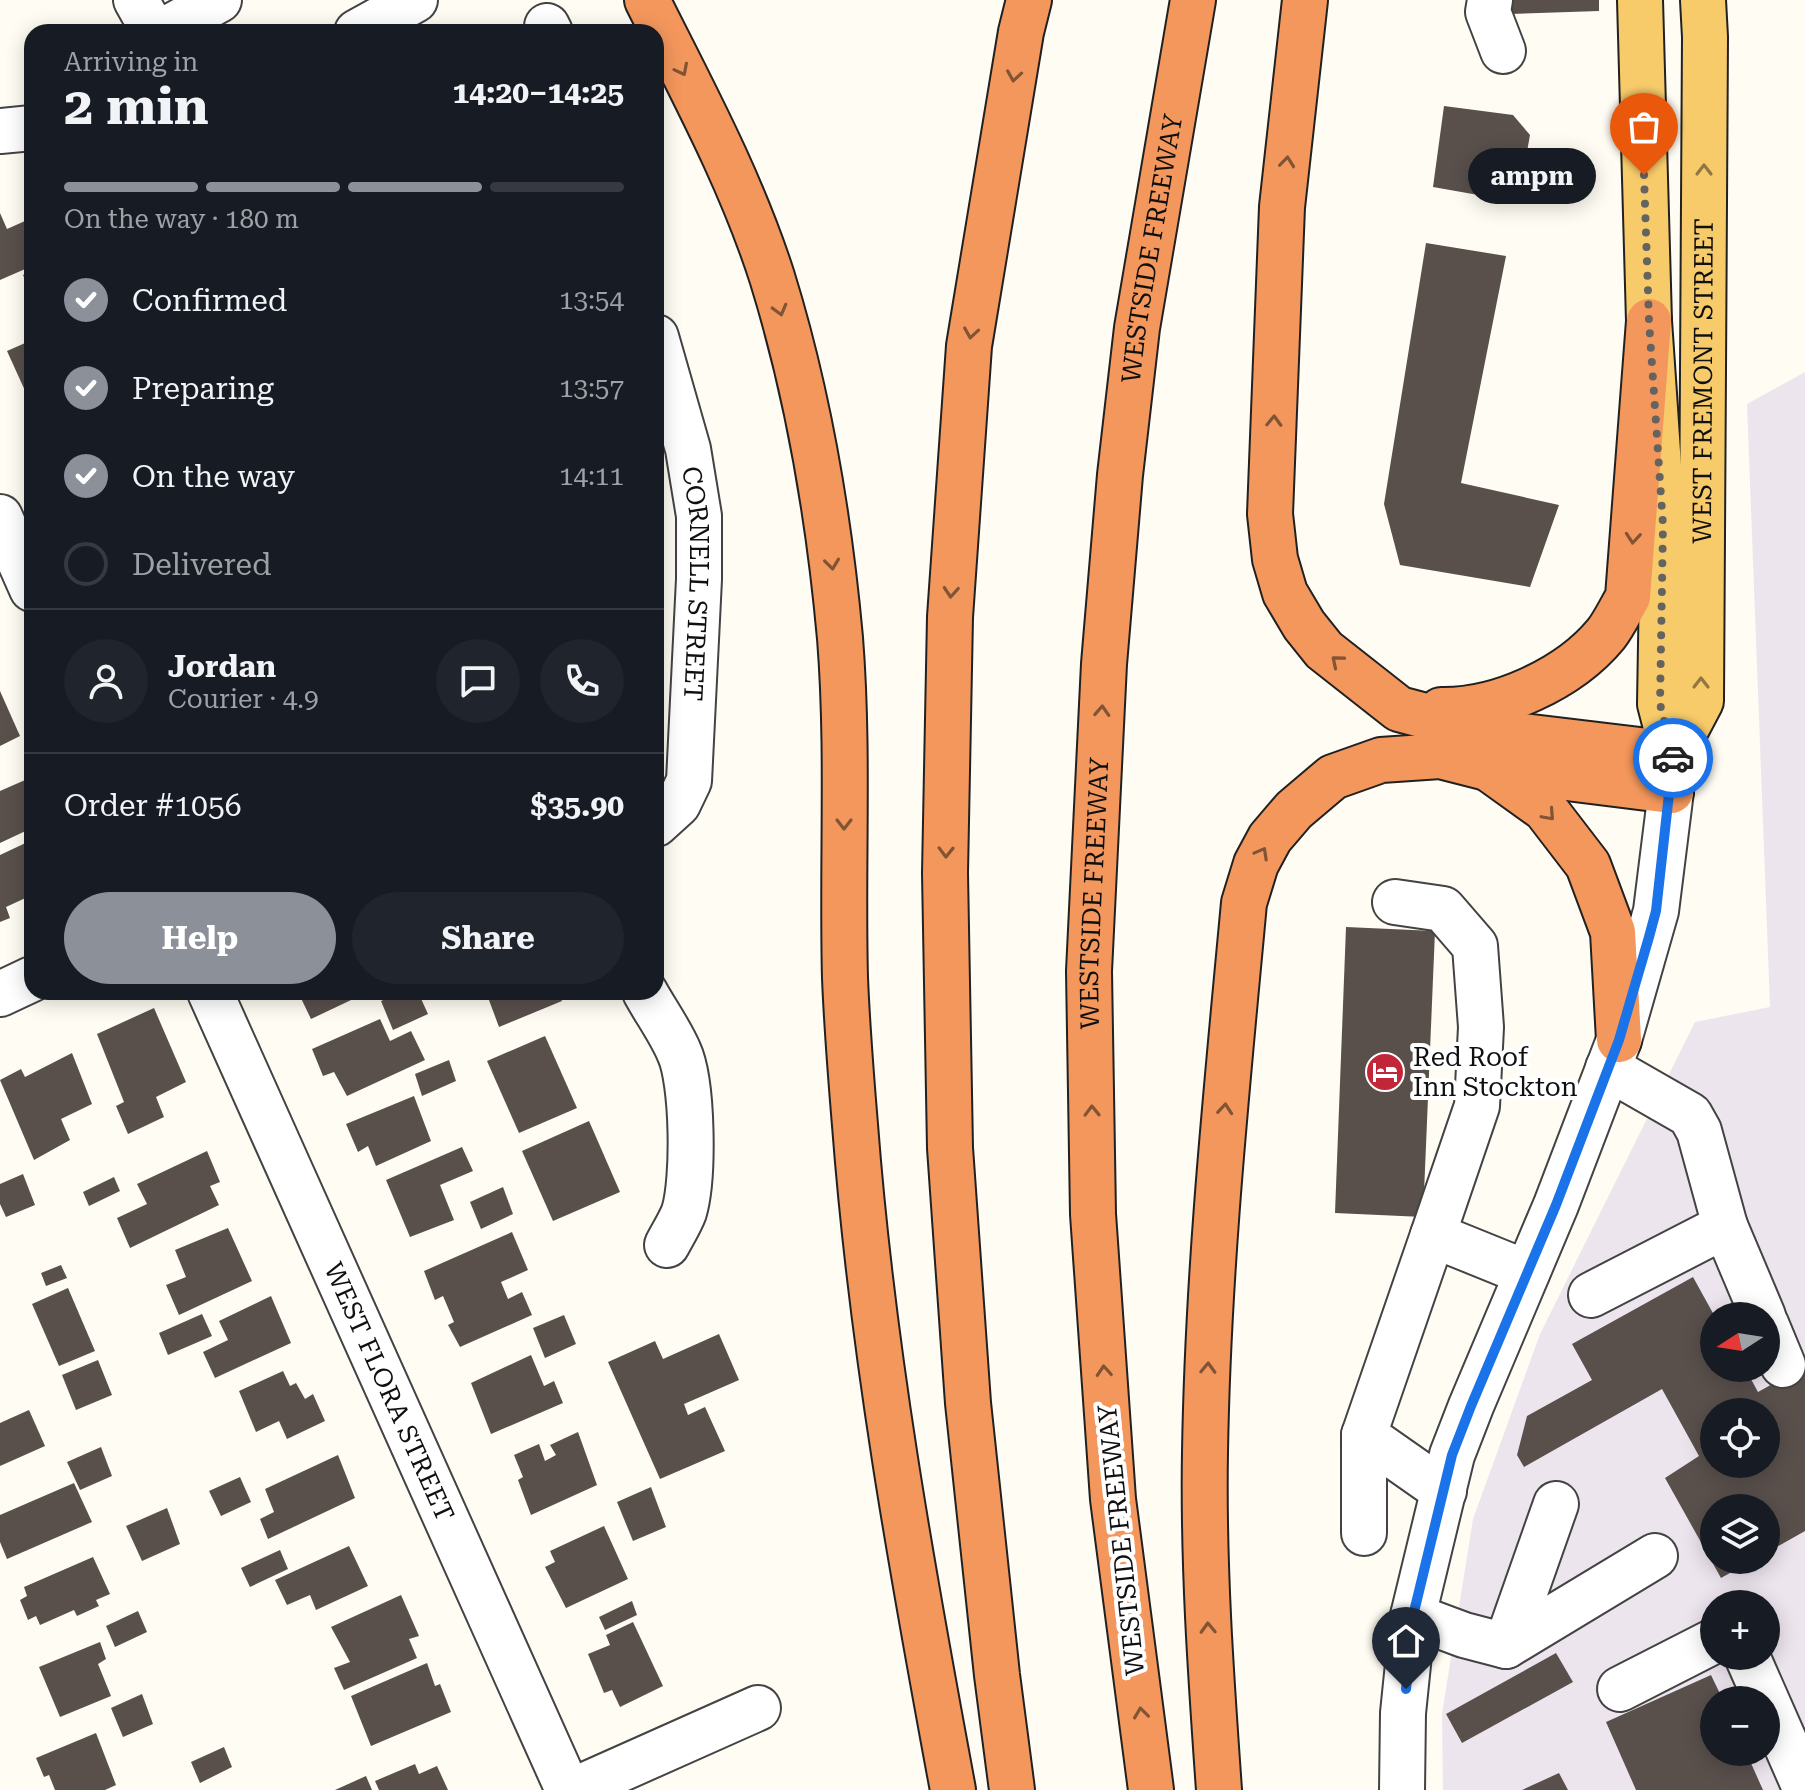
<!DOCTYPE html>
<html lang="en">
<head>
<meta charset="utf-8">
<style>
	:root { --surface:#171b24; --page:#20242c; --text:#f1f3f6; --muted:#9ea1a6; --line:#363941; --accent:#8c9099 }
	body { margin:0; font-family:"Roboto Serif",serif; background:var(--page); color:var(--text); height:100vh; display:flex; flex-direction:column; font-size:30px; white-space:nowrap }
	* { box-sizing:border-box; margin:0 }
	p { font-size:26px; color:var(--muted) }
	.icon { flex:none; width:44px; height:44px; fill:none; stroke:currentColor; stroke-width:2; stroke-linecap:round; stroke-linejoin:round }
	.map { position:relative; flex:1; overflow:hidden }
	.drawer { position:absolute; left:24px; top:24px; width:640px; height:976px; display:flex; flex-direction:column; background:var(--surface); border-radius:24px; box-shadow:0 4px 20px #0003 }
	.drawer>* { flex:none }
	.needle { width:52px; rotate:258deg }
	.controls { position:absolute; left:1700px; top:1302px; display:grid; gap:16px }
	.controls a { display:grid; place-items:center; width:80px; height:80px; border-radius:50%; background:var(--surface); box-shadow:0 4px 20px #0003; font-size:40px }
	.pin { position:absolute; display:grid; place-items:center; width:68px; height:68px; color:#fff; margin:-82px -34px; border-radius:50% 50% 50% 0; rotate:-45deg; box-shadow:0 0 8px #0007 }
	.pin .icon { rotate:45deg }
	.courier { position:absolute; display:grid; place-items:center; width:80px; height:80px; margin:-40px; border:6px solid #1a73e8; border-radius:50%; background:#fff; color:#222; box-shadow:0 2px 10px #0007 }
	.bubble { position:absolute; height:56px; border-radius:28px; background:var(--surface); box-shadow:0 4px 20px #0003; font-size:26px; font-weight:700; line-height:56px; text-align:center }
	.overview em { font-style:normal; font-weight:700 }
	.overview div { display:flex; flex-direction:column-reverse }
	.overview { display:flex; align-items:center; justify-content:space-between; height:136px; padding:0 40px }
	h1 { font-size:52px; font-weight:700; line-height:60px }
	.bar { display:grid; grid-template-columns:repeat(4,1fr); gap:12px 8px; align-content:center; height:96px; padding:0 40px }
	.bar i { height:10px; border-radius:6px; background:var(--line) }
	.bar .selected { background:var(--accent) }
	.bar p { grid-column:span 4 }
	.line { display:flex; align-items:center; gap:20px; padding:0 40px; border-top:2px solid var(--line) }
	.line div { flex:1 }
	.round { display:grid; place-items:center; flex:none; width:84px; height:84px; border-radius:42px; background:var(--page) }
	ol { padding:0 40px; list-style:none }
	li { display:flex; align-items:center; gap:24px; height:88px }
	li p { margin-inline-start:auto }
	li .icon { padding:8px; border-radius:50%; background:var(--accent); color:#fff; stroke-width:4 }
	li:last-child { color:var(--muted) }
	li i { width:44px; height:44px; border:4px solid var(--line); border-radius:50% }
	.button { display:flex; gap:16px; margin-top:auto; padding:16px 40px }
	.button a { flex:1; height:92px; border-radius:48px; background:var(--accent); color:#fff; font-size:32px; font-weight:700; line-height:92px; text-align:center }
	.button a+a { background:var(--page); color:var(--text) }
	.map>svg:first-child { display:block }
</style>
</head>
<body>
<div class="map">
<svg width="1805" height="1790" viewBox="0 0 1805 1790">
	<rect width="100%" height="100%" fill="#fffcf3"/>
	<path fill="#ede5ee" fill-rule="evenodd" d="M1805,372V1790H1443L1442,1714L1473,1519L1540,1334L1695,1022L1770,1007L1747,404ZM1714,1316H1766V1368H1714ZM1714,1412H1766V1464H1714ZM1714,1508H1766V1560H1714ZM1714,1604H1766V1656H1714ZM1714,1700H1766V1752H1714Z"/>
	<g fill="#59504c" fill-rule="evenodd">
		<path d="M1510,0H1599V11L1510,14Z"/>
		<path d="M1444,106L1513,115L1530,135L1518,202L1433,187Z"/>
		<path d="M0,213L7,229L25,221L32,238V266L0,280Z"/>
		<path d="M1426,243L1506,256L1461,483L1559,505L1530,587L1400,565L1384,504Z"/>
		<path d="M32,271V294L23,275Z"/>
		<path d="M32,340V406L7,351Z"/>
		<path d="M0,691L20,736L0,746Z"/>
		<path d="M32,777V828L0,843V791Z"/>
		<path d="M32,840V895L6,907L10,918L0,922V855Z"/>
		<path d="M1346,927L1435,931L1423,1217L1335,1213Z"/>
		<path d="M298,992H368L311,1019Z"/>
		<path d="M402,992H418L428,1014L393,1030L381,1001Z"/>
		<path d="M486,992H558L562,1001L499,1027Z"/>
		<path d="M154,1008L186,1082L156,1097L164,1117L128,1134L116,1106L124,1102L97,1034Z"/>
		<path d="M380,1019L390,1041L411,1031L425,1060L347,1096L334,1072L323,1076L312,1049Z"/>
		<path d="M545,1036L577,1108L519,1133L487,1061Z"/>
		<path d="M72,1053L92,1104L61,1119L70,1140L34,1160L0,1080L21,1069L25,1077Z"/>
		<path d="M449,1060L456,1081L422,1096L415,1074Z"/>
		<path d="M414,1096L431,1141L376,1166L368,1146L358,1152L346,1124Z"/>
		<path d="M589,1121L620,1192L553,1221L522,1151Z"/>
		<path d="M462,1147L473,1171L440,1185L454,1220L410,1237L386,1180Z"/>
		<path d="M207,1151L220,1182L210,1186L219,1205L130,1248L117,1218L147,1204L137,1184Z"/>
		<path d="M23,1174L35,1205L6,1217L0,1204V1184Z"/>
		<path d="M114,1177L120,1191L89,1206L83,1192Z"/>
		<path d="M503,1187L513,1214L481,1229L470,1202Z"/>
		<path d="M228,1228L252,1281L179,1315L166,1285L186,1277L175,1250Z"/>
		<path d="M512,1232L528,1270L501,1282L508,1299L522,1292L532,1315L460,1347L448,1325L454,1322L443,1296L435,1300L424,1271Z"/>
		<path d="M61,1265L67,1278L46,1286L41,1273Z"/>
		<path d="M1693,1277L1714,1315V1368H1745L1758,1392L1805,1366V1531L1766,1553V1508H1714V1560H1753L1721,1578L1665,1478L1699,1456L1662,1389L1524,1467L1517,1455L1527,1416L1592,1380L1572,1344ZM1714,1412H1766V1464H1714Z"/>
		<path d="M68,1288L95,1351L59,1366L32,1304Z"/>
		<path d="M271,1296L291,1343L215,1378L203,1352L228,1340L219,1321Z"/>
		<path d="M202,1314L212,1336L168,1355L159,1333Z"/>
		<path d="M564,1315L576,1344L545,1358L533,1328Z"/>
		<path d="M719,1334L739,1380L684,1404L688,1415L705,1407L725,1451L660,1479L608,1362L655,1341L663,1359Z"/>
		<path d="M531,1355L544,1386L554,1381L563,1403L491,1434L471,1383Z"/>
		<path d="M98,1360L112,1395L76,1410L62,1375Z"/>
		<path d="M283,1371L290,1386L296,1383L305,1399L313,1394L325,1421L287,1439L279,1421L256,1432L239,1391Z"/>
		<path d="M29,1410L45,1446L0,1466V1423Z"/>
		<path d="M578,1432L597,1485L531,1515L518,1480L523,1477L514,1455L539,1444L545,1461L556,1455L550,1445Z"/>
		<path d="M101,1447L112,1476L80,1490L67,1462Z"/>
		<path d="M338,1455L355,1498L268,1539L260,1519L274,1512L265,1489Z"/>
		<path d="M240,1477L251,1502L221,1516L209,1491Z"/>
		<path d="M74,1483L92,1522L7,1559L0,1542V1515Z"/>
		<path d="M651,1487L666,1527L633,1541L617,1502Z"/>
		<path d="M167,1508L180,1544L142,1561L126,1526Z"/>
		<path d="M604,1526L628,1579L566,1608L545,1567L555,1562L550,1551Z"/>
		<path d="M349,1546L368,1586L316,1610L310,1595L287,1605L275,1580Z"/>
		<path d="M280,1550L288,1569L250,1587L241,1568Z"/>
		<path d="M93,1557L110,1594L96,1600L99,1606L77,1616L74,1610L40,1625L36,1616L28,1620L20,1600L27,1596L24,1587Z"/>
		<path d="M401,1595L419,1636L409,1639L417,1658L344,1690L334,1668L350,1662L331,1627Z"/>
		<path d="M632,1601L637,1615L605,1630L599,1617Z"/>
		<path d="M138,1611L147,1632L115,1647L106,1626Z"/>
		<path d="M633,1622L663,1686L620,1707L612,1690L604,1693L588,1654L610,1645L606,1635Z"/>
		<path d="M100,1642L106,1659L98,1664L111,1696L60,1717L39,1667Z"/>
		<path d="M1556,1653L1573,1682L1462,1743L1446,1714Z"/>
		<path d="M427,1663L435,1686L440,1684L451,1712L371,1746L351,1696Z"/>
		<path d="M1711,1675L1723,1700H1714V1752H1746L1763,1790H1636L1606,1722Z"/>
		<path d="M142,1694L153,1724L123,1737L111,1708Z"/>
		<path d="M96,1733L116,1785L105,1790H55L49,1775L44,1777L36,1758Z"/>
		<path d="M224,1747L232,1767L200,1783L191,1762Z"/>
		<path d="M415,1764L419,1774L437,1766L448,1790H379L375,1781Z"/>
		<path d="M1559,1773L1568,1790H1522Z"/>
		<path d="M366,1776L372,1790H335Z"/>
	</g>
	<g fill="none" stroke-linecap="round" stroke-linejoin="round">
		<g stroke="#434343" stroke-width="48">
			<g id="minor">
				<path d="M136,0L154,32"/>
				<path d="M1490,0L1488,12L1503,51"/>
				<path d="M547,26L550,32"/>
				<path d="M161,32L219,0"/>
				<path d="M357,32L415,0"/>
				<path d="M0,131L32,128"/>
				<path id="s1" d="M656,337L688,449L699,516V579L689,781L678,804L656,824"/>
				<path d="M0,517L32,589"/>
				<path d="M1395,902L1443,909L1475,946L1481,1027L1477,1106L1433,1235"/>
				<path id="s2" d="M210,992L568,1790"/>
				<path d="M645,992C656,1012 670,1031 679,1052C693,1082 694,1179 684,1212C680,1223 672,1235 667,1245"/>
				<path d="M0,994L32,979"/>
				<path d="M1725,1226L1763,1316"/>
				<path d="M1591,1295L1725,1226L1699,1131L1690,1115L1608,1068"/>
				<path d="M1766,1324L1783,1365"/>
				<path d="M1364,1435V1533"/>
				<path d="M1444,1491L1364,1435L1433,1235L1527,1273"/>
				<path d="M1413,1616L1464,1635L1506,1646L1556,1504"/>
				<path d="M1506,1646L1655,1556"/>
				<path d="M1747,1656L1805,1788"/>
				<path d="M1620,1689L1714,1641"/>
				<path d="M574,1790L758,1708"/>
				<path d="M1402,1790L1403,1713L1413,1616L1452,1455L1471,1406L1556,1205L1619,1040L1656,911L1671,791"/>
			</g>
		</g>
		<g stroke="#212121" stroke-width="48">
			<g id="major">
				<path d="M1640,0L1649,321L1663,525L1660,704L1673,754L1671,791"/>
				<path id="s3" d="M1673,754L1701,701L1705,37L1703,0"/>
			</g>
		</g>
		<g stroke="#212121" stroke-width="48">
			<g id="highway">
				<path d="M647,0C692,90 741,180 772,277C808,393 829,517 840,638C849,751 842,865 845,978C847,1027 851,1077 855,1125C872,1349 912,1570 953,1790"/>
				<path d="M1305,0L1282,207L1270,514L1275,559L1285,593L1304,625L1324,650L1399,709L1482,731L1673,754"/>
				<path d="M1441,710C1498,711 1569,679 1606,634C1614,624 1621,609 1628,597L1649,321"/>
				<path d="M1492,771L1545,809L1588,865L1613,932L1619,1040"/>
				<path d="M1012,1790L997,1675L968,1403L950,1148L945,873L950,617L969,346L1021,32L1029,0"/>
				<path id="s4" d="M1151,1790L1113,1499L1093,1214L1089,971L1104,664L1120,475L1137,328L1193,0"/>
				<path d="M1219,1790C1211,1677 1203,1565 1205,1452C1208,1268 1227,1086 1244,903L1256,864L1270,838L1294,810L1333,777L1381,760L1440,756L1487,768L1671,791"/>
			</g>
		</g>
		<use href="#minor" stroke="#fff" stroke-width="44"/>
		<use href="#major" stroke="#f8cb6a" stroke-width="44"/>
		<use href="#highway" stroke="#f4975c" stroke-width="44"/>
	</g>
	<defs><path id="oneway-chevron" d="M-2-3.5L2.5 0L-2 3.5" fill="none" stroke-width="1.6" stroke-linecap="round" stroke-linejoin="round" transform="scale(2)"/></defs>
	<g stroke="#825436">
		<use href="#oneway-chevron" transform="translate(682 70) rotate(63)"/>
		<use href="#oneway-chevron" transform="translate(1014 76) rotate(99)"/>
		<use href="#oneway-chevron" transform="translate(1287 162) rotate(-84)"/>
		<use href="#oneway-chevron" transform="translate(780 310) rotate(75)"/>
		<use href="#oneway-chevron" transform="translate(971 333) rotate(99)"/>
		<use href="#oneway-chevron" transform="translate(1274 421) rotate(-88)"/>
		<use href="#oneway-chevron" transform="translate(1633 538) rotate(95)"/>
		<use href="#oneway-chevron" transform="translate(832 564) rotate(83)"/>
		<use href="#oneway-chevron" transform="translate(951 592) rotate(94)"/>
		<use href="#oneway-chevron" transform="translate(1337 661) rotate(-140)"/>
		<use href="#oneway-chevron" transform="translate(1102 711) rotate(-87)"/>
		<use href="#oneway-chevron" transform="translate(1549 815) rotate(48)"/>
		<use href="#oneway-chevron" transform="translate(844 824) rotate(90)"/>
		<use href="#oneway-chevron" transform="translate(946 852) rotate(91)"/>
		<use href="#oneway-chevron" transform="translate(1262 853) rotate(-61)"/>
		<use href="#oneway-chevron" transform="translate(1225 1109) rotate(-85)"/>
		<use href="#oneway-chevron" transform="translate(1092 1111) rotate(-91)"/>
		<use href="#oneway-chevron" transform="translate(1208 1368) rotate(-88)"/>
		<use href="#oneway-chevron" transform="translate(1104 1371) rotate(-94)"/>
		<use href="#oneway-chevron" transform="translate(1208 1628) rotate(-92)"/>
		<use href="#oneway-chevron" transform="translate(1141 1713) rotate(-97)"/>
	</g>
	<g stroke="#907742">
		<use href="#oneway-chevron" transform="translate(1704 170) rotate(-90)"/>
		<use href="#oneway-chevron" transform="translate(1701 683) rotate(-90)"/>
	</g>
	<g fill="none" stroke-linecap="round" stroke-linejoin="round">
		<path stroke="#64635f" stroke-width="8" stroke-dasharray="0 14.4" d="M1644,175L1649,321L1663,525L1660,704L1673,758"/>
		<path stroke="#1a73e8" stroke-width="10" d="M1406,1689L1413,1616L1452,1455L1471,1406L1556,1205L1619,1040L1649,937L1656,911L1673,758"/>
	</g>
	<defs>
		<g id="hotel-disc" transform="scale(2)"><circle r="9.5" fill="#c22639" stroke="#fff"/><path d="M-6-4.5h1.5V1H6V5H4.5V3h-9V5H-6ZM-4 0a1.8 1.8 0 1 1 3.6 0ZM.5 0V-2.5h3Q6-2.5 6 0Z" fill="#fff"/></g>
	</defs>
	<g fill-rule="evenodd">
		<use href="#hotel-disc" x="1385" y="1072"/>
	</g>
	<g text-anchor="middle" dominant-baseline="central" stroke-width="8" stroke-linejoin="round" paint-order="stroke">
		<g font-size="26" fill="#101010" stroke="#fff">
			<text stroke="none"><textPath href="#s4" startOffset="1548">WESTSIDE FREEWAY</textPath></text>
			<text stroke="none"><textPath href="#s3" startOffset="380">WEST FREMONT STREET</textPath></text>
			<text stroke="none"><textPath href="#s1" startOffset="252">CORNELL STREET</textPath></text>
			<text stroke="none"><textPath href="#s4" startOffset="900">WESTSIDE FREEWAY</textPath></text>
			<text stroke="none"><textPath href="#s2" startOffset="438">WEST FLORA STREET</textPath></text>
			<text transform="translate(1121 1540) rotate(-96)">WESTSIDE FREEWAY</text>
		</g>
		<g font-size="26" fill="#101010" stroke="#fff" text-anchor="start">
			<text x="1413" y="1057">Red Roof<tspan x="1413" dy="30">Inn Stockton</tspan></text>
		</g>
	</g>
</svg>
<div class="controls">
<a><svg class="needle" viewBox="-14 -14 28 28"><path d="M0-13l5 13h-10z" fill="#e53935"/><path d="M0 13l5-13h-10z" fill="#9ea1a6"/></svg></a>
<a><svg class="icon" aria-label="locate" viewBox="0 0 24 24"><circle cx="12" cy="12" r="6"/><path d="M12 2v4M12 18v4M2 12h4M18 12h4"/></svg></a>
<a><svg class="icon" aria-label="layers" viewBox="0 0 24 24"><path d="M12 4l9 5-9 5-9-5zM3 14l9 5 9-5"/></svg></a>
<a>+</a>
<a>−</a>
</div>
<div class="pin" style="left:1644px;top:175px;background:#ea580c"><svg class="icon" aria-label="bag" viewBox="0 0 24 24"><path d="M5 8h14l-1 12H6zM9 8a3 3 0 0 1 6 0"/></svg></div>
<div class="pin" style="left:1406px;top:1689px;background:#1f2937"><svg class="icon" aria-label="home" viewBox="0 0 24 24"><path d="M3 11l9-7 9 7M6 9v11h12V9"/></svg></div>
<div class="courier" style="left:1673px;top:758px"><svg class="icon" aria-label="car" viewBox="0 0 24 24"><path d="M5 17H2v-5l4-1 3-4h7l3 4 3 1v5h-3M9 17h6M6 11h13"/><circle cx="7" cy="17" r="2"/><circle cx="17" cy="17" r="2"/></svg></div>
<div class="bubble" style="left:1468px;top:148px;width:128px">ampm</div>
<section class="drawer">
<div class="overview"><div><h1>2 min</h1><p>Arriving in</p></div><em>14:20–14:25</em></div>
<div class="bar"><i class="selected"></i><i class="selected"></i><i class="selected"></i><i></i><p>On the way · 180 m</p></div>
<ol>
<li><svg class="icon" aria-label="check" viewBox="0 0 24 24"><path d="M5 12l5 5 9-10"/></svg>Confirmed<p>13:54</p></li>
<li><svg class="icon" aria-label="check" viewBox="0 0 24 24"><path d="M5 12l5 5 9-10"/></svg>Preparing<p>13:57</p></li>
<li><svg class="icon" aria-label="check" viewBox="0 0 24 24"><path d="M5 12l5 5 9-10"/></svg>On the way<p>14:11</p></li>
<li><i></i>Delivered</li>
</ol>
<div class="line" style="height:144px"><a class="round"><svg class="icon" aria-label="person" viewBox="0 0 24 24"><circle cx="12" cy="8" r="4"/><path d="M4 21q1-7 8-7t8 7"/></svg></a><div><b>Jordan</b><p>Courier · 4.9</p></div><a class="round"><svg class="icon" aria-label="chat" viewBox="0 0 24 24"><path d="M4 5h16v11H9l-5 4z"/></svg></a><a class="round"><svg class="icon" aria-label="phone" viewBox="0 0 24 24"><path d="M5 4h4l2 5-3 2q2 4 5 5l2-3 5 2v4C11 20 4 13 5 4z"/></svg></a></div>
<div class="line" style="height:104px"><div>Order #1056</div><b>$35.90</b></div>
<div class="button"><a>Help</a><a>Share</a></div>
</section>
</div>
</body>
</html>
